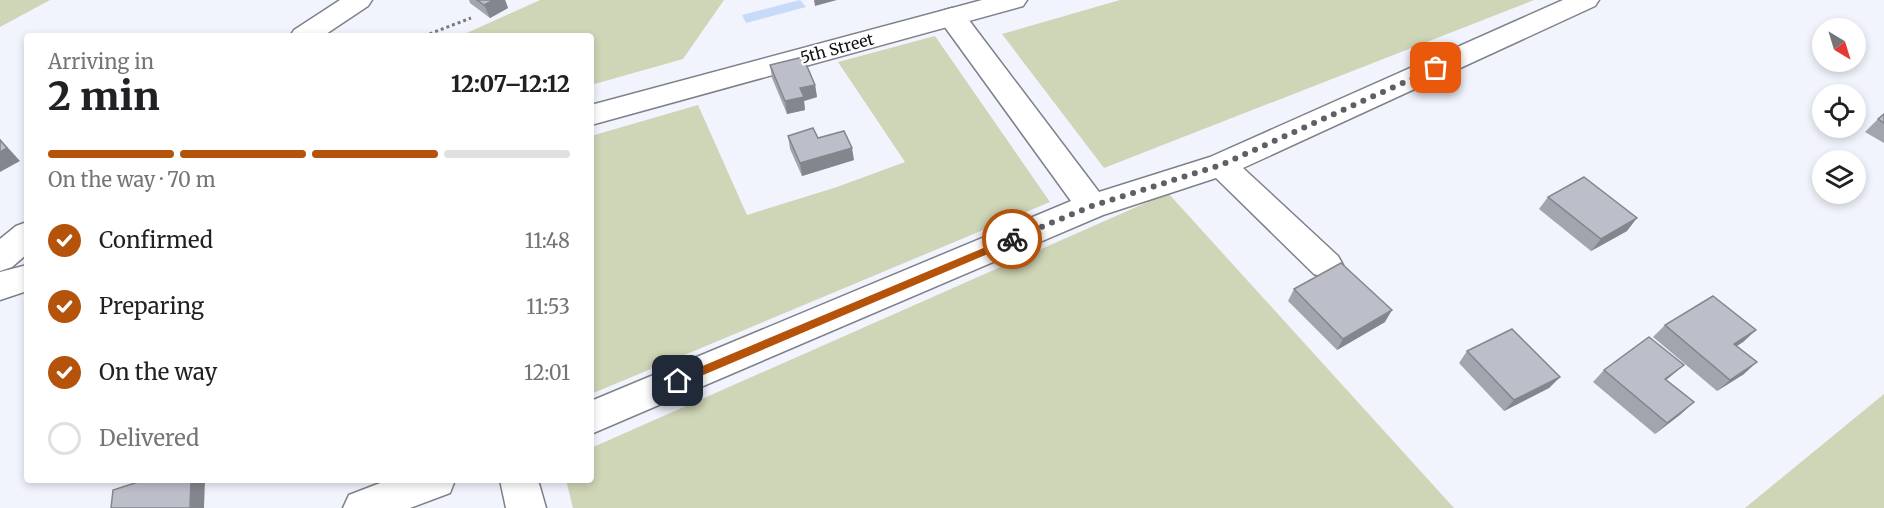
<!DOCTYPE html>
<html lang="en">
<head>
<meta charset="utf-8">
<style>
	:root { --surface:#fff; --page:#f6f6f6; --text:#202124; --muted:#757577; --line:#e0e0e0; --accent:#b45309 }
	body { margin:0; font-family:Merriweather,serif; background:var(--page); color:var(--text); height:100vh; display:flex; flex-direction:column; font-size:22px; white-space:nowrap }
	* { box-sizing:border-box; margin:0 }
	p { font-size:20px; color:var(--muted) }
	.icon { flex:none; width:33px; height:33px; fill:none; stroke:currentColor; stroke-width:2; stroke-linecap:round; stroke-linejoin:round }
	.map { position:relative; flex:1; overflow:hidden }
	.side { position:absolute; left:24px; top:33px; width:570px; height:450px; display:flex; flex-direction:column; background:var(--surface); border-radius:6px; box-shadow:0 3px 9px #0003 }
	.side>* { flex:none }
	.needle { width:39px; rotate:142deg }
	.buttons { position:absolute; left:1812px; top:18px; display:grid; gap:12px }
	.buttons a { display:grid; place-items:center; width:54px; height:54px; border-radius:50%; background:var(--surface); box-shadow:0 3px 9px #0003; font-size:30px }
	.pin { position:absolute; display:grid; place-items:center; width:51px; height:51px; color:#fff; margin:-26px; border-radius:12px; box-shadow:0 3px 9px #0006 }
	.courier { position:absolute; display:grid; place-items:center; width:60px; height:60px; margin:-30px; border:4px solid #b45309; border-radius:50%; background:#fff; color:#222; box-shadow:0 2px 8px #0007 }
	.overview em { font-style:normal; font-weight:800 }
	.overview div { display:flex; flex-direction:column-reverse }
	.overview { display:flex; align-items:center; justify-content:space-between; height:102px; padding:0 24px }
	h1 { font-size:39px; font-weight:800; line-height:45px }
	.bar { display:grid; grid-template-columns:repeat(4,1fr); gap:9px 6px; align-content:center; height:72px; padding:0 24px }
	.bar i { height:8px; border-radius:4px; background:var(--line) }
	.bar .active { background:var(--accent) }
	.bar p { grid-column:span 4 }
	ol { padding:0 24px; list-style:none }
	li { display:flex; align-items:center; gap:18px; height:66px }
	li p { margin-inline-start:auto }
	li .icon { padding:6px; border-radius:50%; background:var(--accent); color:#fff; stroke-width:4 }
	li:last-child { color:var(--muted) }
	li i { width:33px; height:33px; border:3px solid var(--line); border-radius:50% }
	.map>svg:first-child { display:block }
</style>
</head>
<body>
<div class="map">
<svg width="1884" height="508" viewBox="0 0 1884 508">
	<rect width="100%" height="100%" fill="#f2f4fd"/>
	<g fill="#cfd5b7">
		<path d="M0,0H50L0,27Z"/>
		<path d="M540,0H724L683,59L591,85V36H460Z"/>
		<path d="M1120,0H1534L1104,168L1002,34Z"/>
		<path d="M935,36L1050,202L591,394V136L698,105L747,215L837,187L905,162L838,62Z"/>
		<path d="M1168,193L1454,508H573L566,480H591V448Z"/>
		<path d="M1884,394V508H1745Z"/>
	</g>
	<path fill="#c7daf7" d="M800,0L806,7L746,23L742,15Z"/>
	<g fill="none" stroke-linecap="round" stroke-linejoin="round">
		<g stroke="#7e808b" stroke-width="3">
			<g id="minor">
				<path d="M340,0H372L368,6L323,36H290L294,30Z"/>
				<path d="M1563,0H1599L1595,6L1243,168L1338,256L1343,265L1338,274L1326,278L1314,274L1216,178L1103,215L591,434V401L1071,201L942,23L938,17L942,11L952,8L962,11L1099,192L1210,157Z"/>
				<path d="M27,222V254L12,267L0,271V239L16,226Z"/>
				<path d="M388,480H455L450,493L410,508H343L349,495Z"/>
				<path d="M500,480H538L546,508H506Z"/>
			</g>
		</g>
		<g stroke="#7e808b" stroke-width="3">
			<g id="tertiary">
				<path d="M982,0H1027L1023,6L591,125V105Z"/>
				<path d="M27,265V291L0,300V272Z"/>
			</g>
		</g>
		<path stroke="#787a80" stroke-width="3" stroke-dasharray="3 3" stroke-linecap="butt" d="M424,36L471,18"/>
		<use href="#minor" fill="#fff" fill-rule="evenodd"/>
		<use href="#tertiary" fill="#fff" fill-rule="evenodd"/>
	</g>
	<g fill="#a2a4ae">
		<path d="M469,0H505L508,8L490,18L470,3Z"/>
		<path d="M770,65L815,85L817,97L804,101L805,110L787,114L772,78Z"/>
		<path d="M1884,114V143L1865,132L1878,119Z"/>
		<path d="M788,136L818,138L854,160L802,176L790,149Z"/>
		<path d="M1548,197L1627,231L1591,251L1539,209Z"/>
		<path d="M1294,289L1385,322L1337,350L1288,301Z"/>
		<path d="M1665,325L1756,330L1743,342L1737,346L1744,374L1717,391L1653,337Z"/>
		<path d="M1467,351L1560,377L1549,388L1504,411L1459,363Z"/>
		<path d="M1604,370L1671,376L1666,380L1681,414L1655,434L1593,382Z"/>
	</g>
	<g fill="#84868d">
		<path d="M494,0H505L508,8L490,18L484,5Z"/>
		<path d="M814,0H837L815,6Z"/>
		<path d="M815,85L817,97L804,101L805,110L787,114L785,101L800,88Z"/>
		<path d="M0,139L20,161L0,172Z"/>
		<path d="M852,148L854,160L802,176L800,163Z"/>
		<path d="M1637,218L1627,231L1591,251L1601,239Z"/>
		<path d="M1392,310L1385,322L1337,350L1343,339Z"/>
		<path d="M1756,330L1743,342L1722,355L1734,344Z"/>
		<path d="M1757,362L1744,374L1717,391L1730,380Z"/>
		<path d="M1684,365L1671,376L1653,390L1665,379Z"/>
		<path d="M1560,377L1549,388L1504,411L1514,400Z"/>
		<path d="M1694,402L1681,414L1655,434L1667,423Z"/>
		<path d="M191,480H205L204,508H190Z"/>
	</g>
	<g fill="#bcbfca" stroke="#84868d" stroke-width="1.5">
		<path d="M477,0H494L484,5Z"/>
		<path d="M803,57L815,85L800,88L804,97L785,101L770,65Z"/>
		<path d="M1884,114V123L1878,119Z"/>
		<path d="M813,128L818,138L844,131L852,148L800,163L788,136Z"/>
		<path d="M0,140L7,148L0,152Z"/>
		<path d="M1584,177L1637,218L1601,239L1548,197Z"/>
		<path d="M1341,263L1392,310L1343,339L1294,289Z"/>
		<path d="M1713,296L1756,330L1734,344L1757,362L1730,380L1665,325Z"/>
		<path d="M1512,329L1560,377L1514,400L1467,351Z"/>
		<path d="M1649,337L1684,365L1665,379L1694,402L1667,423L1604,370Z"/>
		<path d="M144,480H191L190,508H111L113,490Z"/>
	</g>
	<path fill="#b45309" d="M1012,236L1016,237V242L682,384H674L673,381L674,378Z"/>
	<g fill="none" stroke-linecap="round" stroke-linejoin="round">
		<path stroke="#5f6066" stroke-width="6" stroke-dasharray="0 10.8" d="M1012,239L1092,206L1221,165L1436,68"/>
	</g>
	<g text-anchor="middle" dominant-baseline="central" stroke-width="4.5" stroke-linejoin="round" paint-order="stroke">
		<g font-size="16" fill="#101115" stroke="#fff">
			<text transform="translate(837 48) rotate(-15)">5th Street</text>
		</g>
	</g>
</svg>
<div class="buttons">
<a><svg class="needle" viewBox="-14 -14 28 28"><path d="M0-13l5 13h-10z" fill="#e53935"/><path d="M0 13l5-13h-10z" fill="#757577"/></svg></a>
<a><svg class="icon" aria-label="locate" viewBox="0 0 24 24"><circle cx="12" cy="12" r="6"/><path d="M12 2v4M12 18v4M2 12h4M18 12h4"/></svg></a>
<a><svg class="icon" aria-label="layers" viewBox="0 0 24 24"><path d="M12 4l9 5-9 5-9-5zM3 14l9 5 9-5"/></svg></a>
</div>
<div class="pin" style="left:1436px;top:68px;background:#ea580c"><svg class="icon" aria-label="bag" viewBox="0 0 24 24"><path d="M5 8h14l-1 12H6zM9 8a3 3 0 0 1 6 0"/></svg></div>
<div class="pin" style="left:678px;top:381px;background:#1f2937"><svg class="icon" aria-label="home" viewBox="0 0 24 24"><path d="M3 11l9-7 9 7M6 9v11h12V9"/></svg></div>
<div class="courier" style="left:1012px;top:239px"><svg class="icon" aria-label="bike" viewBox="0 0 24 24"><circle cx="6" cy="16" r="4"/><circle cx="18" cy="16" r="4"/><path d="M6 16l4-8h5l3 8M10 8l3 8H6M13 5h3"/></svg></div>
<section class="side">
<div class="overview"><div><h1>2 min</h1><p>Arriving in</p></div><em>12:07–12:12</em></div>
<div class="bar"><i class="active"></i><i class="active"></i><i class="active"></i><i></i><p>On the way · 70 m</p></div>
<ol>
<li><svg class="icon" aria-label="check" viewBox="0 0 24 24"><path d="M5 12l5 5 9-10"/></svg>Confirmed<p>11:48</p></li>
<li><svg class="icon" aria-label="check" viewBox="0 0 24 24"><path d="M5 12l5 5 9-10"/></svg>Preparing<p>11:53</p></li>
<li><svg class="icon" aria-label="check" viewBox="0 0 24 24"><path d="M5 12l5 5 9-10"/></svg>On the way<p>12:01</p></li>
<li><i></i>Delivered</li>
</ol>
</section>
</div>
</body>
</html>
